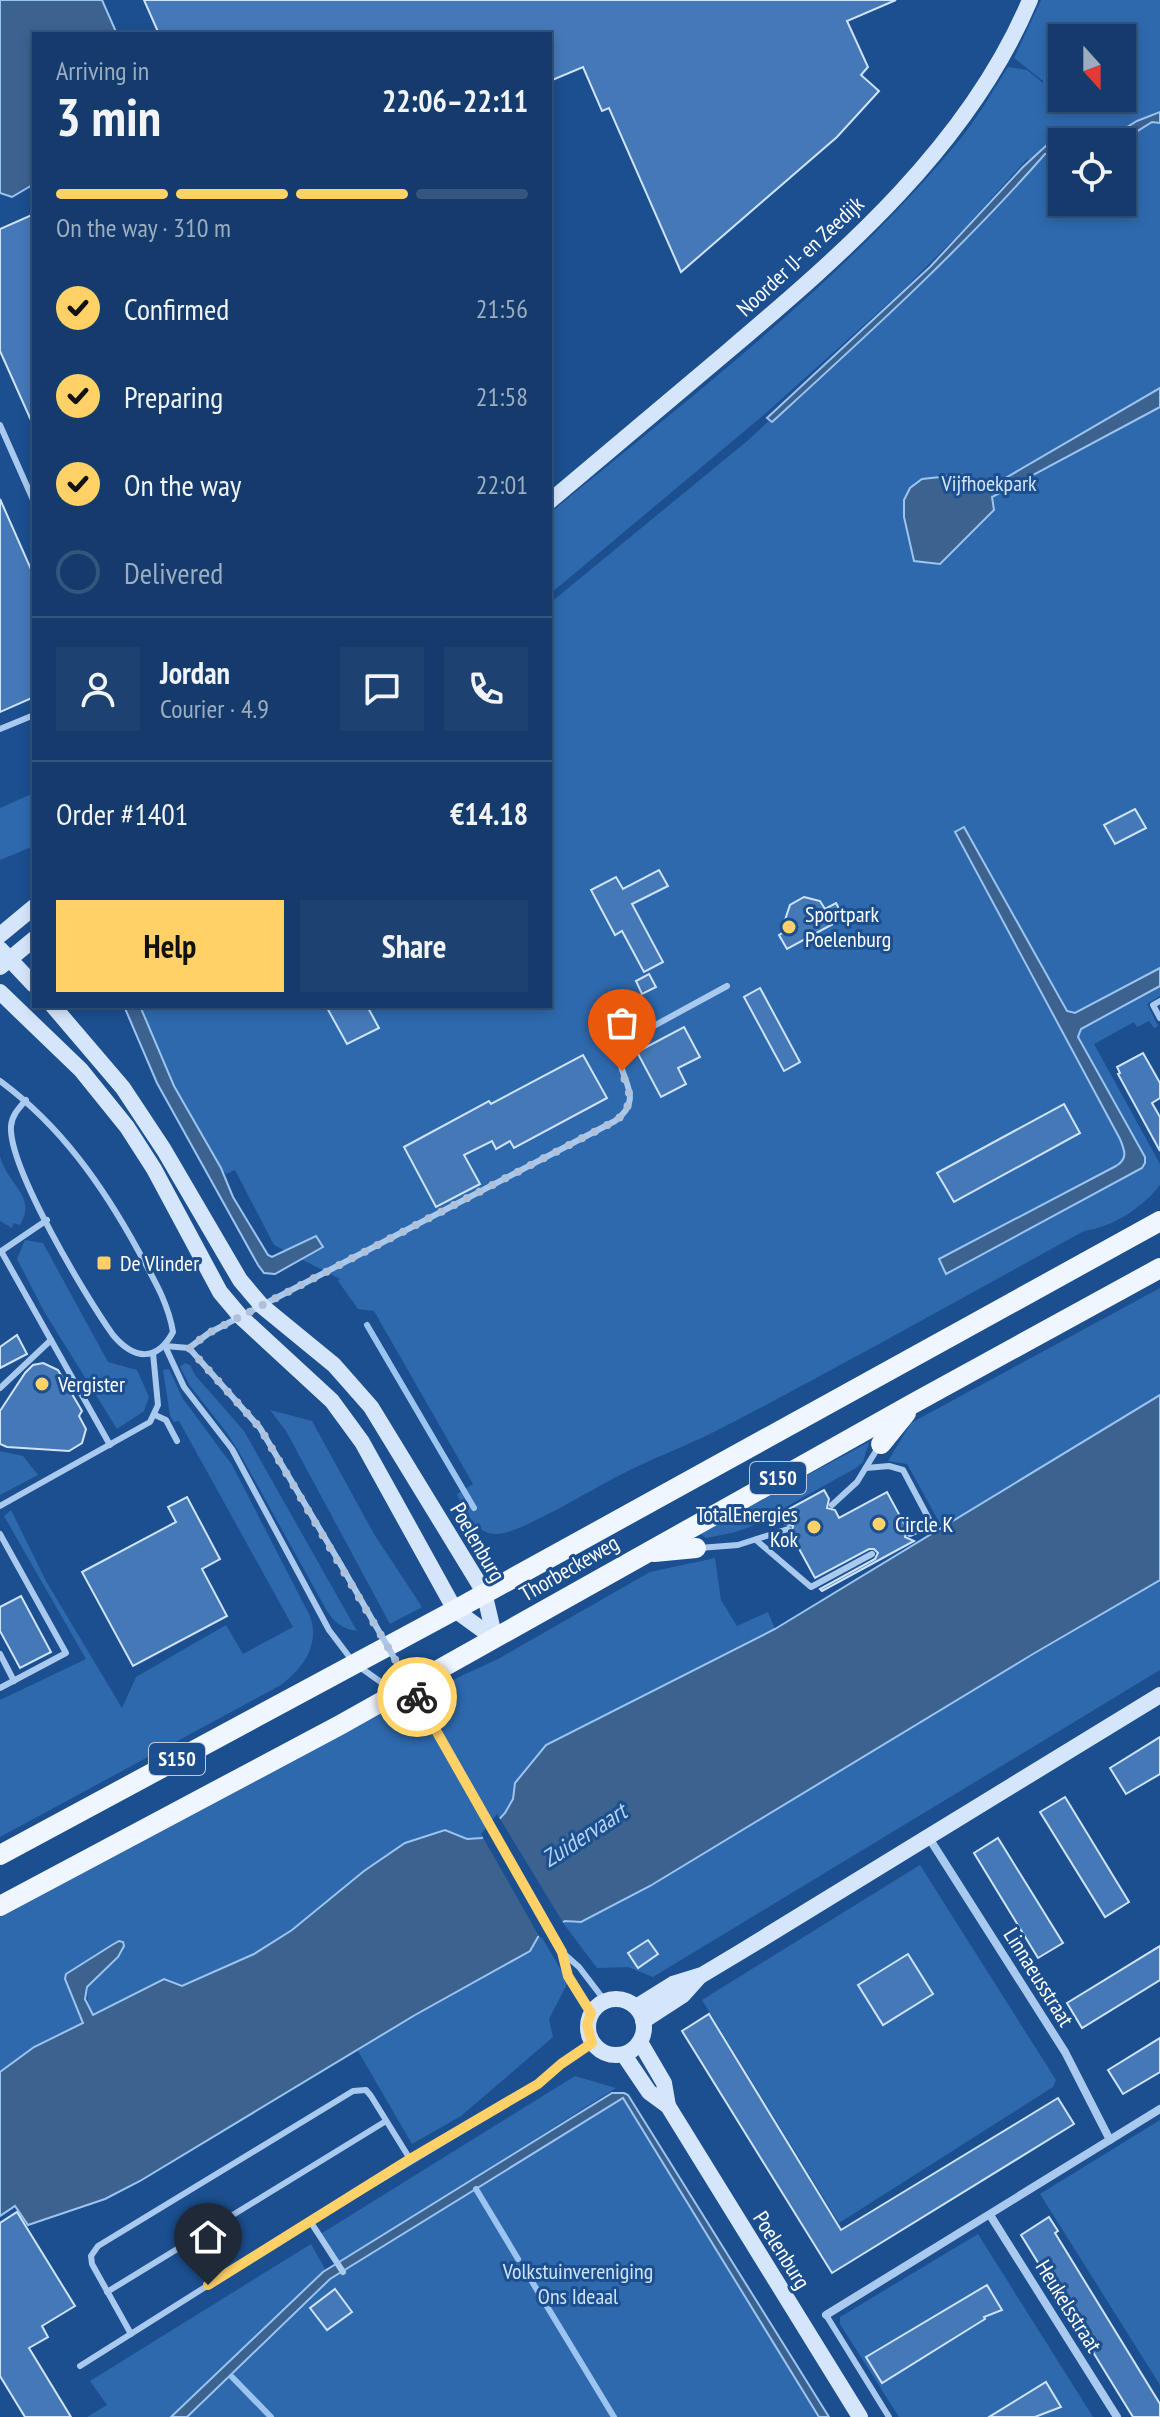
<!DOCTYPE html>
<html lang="en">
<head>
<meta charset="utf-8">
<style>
	:root { --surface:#143b6b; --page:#1d4271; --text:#f1f3f6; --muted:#9dadc1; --line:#33557e; --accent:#ffd166 }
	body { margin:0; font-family:"PT Sans Narrow",sans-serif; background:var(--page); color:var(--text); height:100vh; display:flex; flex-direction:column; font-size:30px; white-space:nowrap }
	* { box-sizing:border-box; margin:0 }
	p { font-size:26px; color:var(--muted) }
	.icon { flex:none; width:44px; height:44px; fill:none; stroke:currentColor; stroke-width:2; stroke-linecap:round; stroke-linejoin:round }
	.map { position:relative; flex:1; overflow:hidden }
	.panel { position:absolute; left:32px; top:32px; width:520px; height:976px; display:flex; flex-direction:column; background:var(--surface); border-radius:0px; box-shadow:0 4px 12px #0003,0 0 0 2px var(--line) }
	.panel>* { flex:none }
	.needle { width:52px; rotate:159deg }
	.buttons { position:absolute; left:1048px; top:24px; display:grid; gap:16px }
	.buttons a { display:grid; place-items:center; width:88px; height:88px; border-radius:0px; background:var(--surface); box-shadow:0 4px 12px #0003,0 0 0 2px var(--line); font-size:40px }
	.pin { position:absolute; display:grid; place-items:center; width:68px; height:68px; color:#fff; margin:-82px -34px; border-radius:50% 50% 50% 0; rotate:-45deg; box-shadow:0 0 8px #0007 }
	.pin .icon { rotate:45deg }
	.courier { position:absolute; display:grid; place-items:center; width:80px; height:80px; margin:-40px; border:6px solid #ffd166; border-radius:50%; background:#fff; color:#222; box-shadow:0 2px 10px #0007 }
	.head em { font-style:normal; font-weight:700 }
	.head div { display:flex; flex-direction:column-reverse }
	.head { display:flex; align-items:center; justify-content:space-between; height:136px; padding:0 24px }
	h1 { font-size:52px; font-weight:700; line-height:60px }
	.bar { display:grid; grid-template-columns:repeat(4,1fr); gap:12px 8px; align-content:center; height:96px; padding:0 24px }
	.bar i { height:10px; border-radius:6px; background:var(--line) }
	.bar .selected { background:var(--accent) }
	.bar p { grid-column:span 4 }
	.line { display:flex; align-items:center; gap:20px; padding:0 24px; border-top:2px solid var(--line) }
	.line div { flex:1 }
	.round { display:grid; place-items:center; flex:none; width:84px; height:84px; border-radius:0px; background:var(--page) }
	ol { padding:0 24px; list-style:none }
	li { display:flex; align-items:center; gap:24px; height:88px }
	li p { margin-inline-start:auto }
	li .icon { padding:8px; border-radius:50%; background:var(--accent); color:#111; stroke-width:4 }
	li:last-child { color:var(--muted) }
	li i { width:44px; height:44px; border:4px solid var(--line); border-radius:50% }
	.button { display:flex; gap:16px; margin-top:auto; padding:16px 24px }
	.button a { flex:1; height:92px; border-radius:0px; background:var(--accent); color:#111; font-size:32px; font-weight:700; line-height:92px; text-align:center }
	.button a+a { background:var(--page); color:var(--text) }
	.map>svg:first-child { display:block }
</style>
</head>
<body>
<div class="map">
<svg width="1160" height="2417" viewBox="0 0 1160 2417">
	<rect width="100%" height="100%" fill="#1b4f8f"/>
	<g fill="#2e69ad" fill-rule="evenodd">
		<path d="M1041,0H1160V980L1067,1026L1136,1160L947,1274L1142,1168L1145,1157L1078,1037L1081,1029L1160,986V996L1147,1004L1158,1026L1154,1028L1149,1021L1137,1027L1134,1022L1094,1044L1160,1164V1185C1142,1208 1113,1227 1084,1231C962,1298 840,1367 716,1431C686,1446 653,1458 622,1474C597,1486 520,1534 497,1534C476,1535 464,1510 457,1494L473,1484L374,1311L358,1309L338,1281L340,1279L274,1245L235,1170L226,1174L221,1168L174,1086L140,1006H550V603L746,442L866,332L907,293L1026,167L1028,158L962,231L903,290L766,413L550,594V513C690,397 846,279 961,138C979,116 993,90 1008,67L1027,70L1043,83V81L1014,58ZM1062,38H1122V98H1062ZM1062,142H1122V202H1062Z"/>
		<path d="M34,793V846L0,860V808Z"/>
		<path d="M0,1156C7,1185 38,1196 20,1225L13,1223L12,1228L0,1221Z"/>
		<path d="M25,1240L43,1243L108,1362L137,1370L149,1397L144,1411L117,1429L45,1313L17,1259Z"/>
		<path d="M1160,1288V1395L943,1529L907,1464L888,1461L911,1423Z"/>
		<path d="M185,1363L190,1365L195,1375L244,1431L357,1631C343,1629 335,1623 327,1611L239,1452L227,1433L190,1386L180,1367Z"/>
		<path d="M169,1369L183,1399L232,1465L310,1616C320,1645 304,1667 281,1685L0,1837V1700L86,1659L4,1516L11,1510L46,1581L122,1708L136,1677L226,1625L243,1654L293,1627L179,1421L174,1422L170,1416L163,1370Z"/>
		<path d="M270,1410L312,1421L374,1534L422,1607L390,1624L286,1431Z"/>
		<path d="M869,1442L863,1462L856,1468L750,1527L732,1533L706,1538L699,1533Z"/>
		<path d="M0,1451L23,1456L38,1475L0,1495Z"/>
		<path d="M715,1558L721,1600L737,1626L768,1612L775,1629L546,1745L515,1783L513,1799L505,1813L482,1838L405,1843L364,1871L292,1930L238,1963L182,1986L163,1979L93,2016C76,1977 101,1978 123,1951L119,1941C99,1951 82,1965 65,1979L83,2023L34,2047L0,2072V1913L394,1707L498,1659L650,1572Z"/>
		<path d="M1160,1580V1670L653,1977L628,1967L597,1968L563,1923L565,1921L581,1922L597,1913Z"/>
		<path d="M920,1865L1056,2080L1053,2087L839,2223L702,2000Z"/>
		<path d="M541,1936L568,1982L549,2019L553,2037L461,2116L412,2144L358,2051L415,2015L530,1951L537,1937Z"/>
		<path d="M575,2076L616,2088L338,2263L319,2235Z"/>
		<path d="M623,2098L819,2417H87L107,2405L90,2381L311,2244L330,2278Z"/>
		<path d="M1160,2120V2385L1040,2194Z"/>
		<path d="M978,2234L1093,2417H899L840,2324V2317Z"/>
	</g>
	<g fill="#3c6290" stroke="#9cc4f0" stroke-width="2">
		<path d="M0,0H102L117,34H34V184L12,197L0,193Z"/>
		<path d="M1160,112V123L1152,122L1120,142H1103L1137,121Z"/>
		<path d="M1048,144H1062V152L1045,154C961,250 867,335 772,422L767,418L931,266L1023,167Z"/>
		<path d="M1160,388V407L992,497L994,510L940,564L914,561L904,517V500L910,488L922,479L968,474L985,490Z"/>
		<path d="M964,827L1067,1011L1075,1013L1160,968V986L1081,1029L1078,1037L1145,1157V1163L1142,1168L946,1274L939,1259L1116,1166C1128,1159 1125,1151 1120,1139L955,832Z"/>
		<path d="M124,1006H140L174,1086L221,1168L233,1197L268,1255L272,1257L316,1236L323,1247L275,1274L264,1273L258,1265L157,1083Z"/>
		<path d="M1160,1395V1580L1033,1654L650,1886L581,1922L565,1921L538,1937L530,1951L415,2015L140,2181L105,2199L28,2225L15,2206L0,2216V2072L34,2047L83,2023L65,1979L66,1974L112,1945L119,1941L123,1942L124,1946L118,1957L87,1987L85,1999L93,2015L164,1979L182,1986L254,1954L292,1930L364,1871L405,1843L445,1830L467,1839L482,1838L505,1813L513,1799L515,1783L546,1745L775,1629Z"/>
		<path d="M612,2093H624L628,2095L829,2417H819L623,2098L330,2279L187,2417H171L323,2272Z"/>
	</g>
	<path fill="#1b4f8f" d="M497,1814L564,1924L540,1938L481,1834Z"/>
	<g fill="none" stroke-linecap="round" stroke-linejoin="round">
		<g stroke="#9cc4f0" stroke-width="6">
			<path d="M367,1325L474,1508"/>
			<path d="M476,2189L518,2259"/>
			<path d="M525,2270L614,2417"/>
			<path d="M232,2377L271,2417"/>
		</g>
	</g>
	<g fill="#4478b7" stroke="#cfe3fa" stroke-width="2">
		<path d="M144,0H896L847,21L868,67L861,75L879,91L837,137L681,272L609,108L602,111L583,67L550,81V34H159Z"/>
		<path d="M34,214V427L0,351V229Z"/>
		<path d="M0,499L34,576V697L0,712Z"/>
		<path d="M1135,809L1146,828L1115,844L1104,825Z"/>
		<path d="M659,870L668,886L632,904L663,962L644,972L622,931L615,935L591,890L616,877L623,889Z"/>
		<path d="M804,897L820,901L825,909L836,903L844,918L787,949L779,935L789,929L785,920L790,905Z"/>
		<path d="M649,974L656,987L642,994L636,981Z"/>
		<path d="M760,988L800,1062L784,1071L744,997Z"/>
		<path d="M326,1006H367L379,1028L347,1044Z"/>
		<path d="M684,1027L700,1057L678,1068L686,1084L661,1097L637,1052Z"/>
		<path d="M1143,1053L1160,1083V1098L1152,1103L1160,1117V1151L1118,1074L1120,1073L1117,1067Z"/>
		<path d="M583,1055L607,1098L514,1148L510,1141L496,1149L492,1141L464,1155L480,1184L436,1207L404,1147L489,1101L491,1104Z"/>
		<path d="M1064,1104L1080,1133L954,1202L937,1173Z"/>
		<path d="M17,1335L27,1354L0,1368V1347Z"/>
		<path d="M43,1363L58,1370L82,1411L79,1416L86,1429L82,1443L69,1451L7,1447L0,1444V1411L25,1373L33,1365Z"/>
		<path d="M824,1490L829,1499L827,1508L835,1510L839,1518L887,1492L907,1529L905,1537L914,1541L822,1591L820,1589L875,1559L878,1553L874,1549H869L815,1578L791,1534L793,1526L785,1524L780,1514Z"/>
		<path d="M187,1497L220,1559L202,1569L227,1616L133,1666L82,1572L176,1522L168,1507Z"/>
		<path d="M21,1596L51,1652L20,1668L0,1631V1607Z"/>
		<path d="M1160,1737V1774L1126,1794L1110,1768Z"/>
		<path d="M1065,1797L1129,1902L1105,1917L1040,1812Z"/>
		<path d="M998,1838L1063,1943L1038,1958L974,1853Z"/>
		<path d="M648,1940L658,1954L638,1968L628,1953Z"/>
		<path d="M1160,1946V1980L1082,2028L1067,2003Z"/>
		<path d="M908,1954L933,1994L883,2025L858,1985Z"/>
		<path d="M709,2014L841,2230L1058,2098L1074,2124L832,2273L682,2031Z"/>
		<path d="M1160,2038V2072L1123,2094L1108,2070Z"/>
		<path d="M17,2212L75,2306L42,2326L48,2337L29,2348L71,2417H25L0,2376V2223Z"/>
		<path d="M1049,2217L1058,2231L1055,2233L1160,2404V2417H1133L1021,2235Z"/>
		<path d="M987,2285L1002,2310L984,2317L985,2319L882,2383L866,2357Z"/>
		<path d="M335,2289L352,2312L327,2330L310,2308Z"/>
		<path d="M1046,2382L1061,2407L1035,2417H989Z"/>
	</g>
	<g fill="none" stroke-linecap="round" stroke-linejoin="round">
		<g stroke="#a9c9ee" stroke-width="6">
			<path d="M0,425L34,502"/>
			<path d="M0,729L34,715"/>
			<path d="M1160,1001L1153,1005L1160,1018"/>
			<path d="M0,1081C61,1126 103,1186 139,1252C153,1278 168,1302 173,1332C157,1362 134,1360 113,1335C87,1299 8,1167 11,1126C12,1115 19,1108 26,1100"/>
			<path d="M1,1251L110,1445"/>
			<path d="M0,1252L47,1220"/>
			<path d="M165,1346L189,1348L209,1333L615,1121C654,1093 601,1068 628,1040L727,986"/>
			<path d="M165,1346L184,1387L232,1449L329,1630L354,1663L392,1690"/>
			<path d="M189,1348L260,1428L341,1565"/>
			<path d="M0,1388L51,1340"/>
			<path d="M155,1415L166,1420L177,1441"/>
			<path d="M866,1468L889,1466L903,1470L930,1521L925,1527L910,1534"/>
			<path d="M832,1505L857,1482L879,1446"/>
			<path d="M0,1506L150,1422L158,1405L153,1353"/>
			<path d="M0,1534L66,1653L0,1688"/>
			<path d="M756,1540L811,1587L872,1554"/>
			<path d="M699,1548L738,1545L788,1529"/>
			<path d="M0,1654L14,1681"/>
			<path d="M551,1932L562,1952L568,1976L591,2013"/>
			<path d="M562,1952L579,1967L605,2001"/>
			<path d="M107,2292L386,2121"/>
			<path d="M826,2315L889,2417"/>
			<path d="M131,2334L92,2264L91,2256L98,2246L353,2091L366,2090L371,2096L410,2159"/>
			<path d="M80,2366L310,2221L343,2272"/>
		</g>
		<g stroke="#a9c9ee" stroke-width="8">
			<path d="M929,1838L1065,2052L1110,2140"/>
			<path d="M990,2215L1117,2417"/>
			<path d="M310,2221L538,2084L561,2064L592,2043"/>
			<path d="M826,2315L1160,2109"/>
		</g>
		<g stroke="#d6e6fa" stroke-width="16">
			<path d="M550,501C609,451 668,401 727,352C845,252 969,145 1030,0"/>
			<path d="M0,935L34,907"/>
			<path d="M0,949L34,985"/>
			<path d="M0,967L34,939"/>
			<path d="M0,992L81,1070L127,1127L154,1169L220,1292L241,1317L332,1401L362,1442L455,1610L495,1639"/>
			<path d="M53,1006L123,1088L164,1150L240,1280L262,1306L334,1365L371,1407L484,1592L495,1639"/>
			<circle cx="616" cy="2027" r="28"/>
			<path d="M636,2007L673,1984L702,1975L742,1951L1160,1695"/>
			<path d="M643,2021L683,1995L700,1976"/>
			<path d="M640,2042L664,2083L668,2106"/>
			<path d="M624,2055L649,2092L668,2106L860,2417"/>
		</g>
		<g stroke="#f0f6ff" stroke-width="20">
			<path d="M881,1444L906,1413"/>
			<path d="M654,1552L696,1548"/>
			<path d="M0,1855L455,1610L1160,1221"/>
			<path d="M0,1906L340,1725L914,1403L1160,1268"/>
		</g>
		<path stroke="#a9c9ee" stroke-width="6" d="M341,1565L551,1932"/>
	</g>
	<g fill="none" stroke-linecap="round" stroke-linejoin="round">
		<path stroke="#afc1d8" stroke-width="8" stroke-dasharray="0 14.4" d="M417,1697L260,1428L189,1348L209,1333L615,1121L623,1115L631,1099L622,1071"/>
		<path stroke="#ffd166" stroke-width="10" d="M208,2285L410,2159L538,2084L561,2064L592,2043L587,2025L591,2013L568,1976L562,1952L417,1697"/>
	</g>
	<g fill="#ffd166" stroke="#1b4f8f" stroke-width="3">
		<circle cx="789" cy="927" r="8"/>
		<rect x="96" y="1255" width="16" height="16" rx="4"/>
		<circle cx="42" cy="1384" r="8"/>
		<circle cx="879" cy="1524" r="8"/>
		<circle cx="814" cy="1527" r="8"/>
	</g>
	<g text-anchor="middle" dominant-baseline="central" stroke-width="6" stroke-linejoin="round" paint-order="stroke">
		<g fill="#1b4f8f" stroke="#bbcadd" stroke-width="2">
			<rect x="750" y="1462" width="56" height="32" rx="6"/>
			<rect x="149" y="1743" width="56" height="32" rx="6"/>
		</g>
		<g font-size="20" font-weight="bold" fill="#fff">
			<text x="778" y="1478">S150</text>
			<text x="177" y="1759">S150</text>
		</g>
		<g font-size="22" fill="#fff" stroke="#1b4f8f">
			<text transform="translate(800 256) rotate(-43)">Noorder IJ- en Zeedijk</text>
			<text transform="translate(478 1542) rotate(60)">Poelenburg</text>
			<text transform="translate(569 1568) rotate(-30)">Thorbeckeweg</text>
			<text transform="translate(1039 1977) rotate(58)">Linnaeusstraat</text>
			<text transform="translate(782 2250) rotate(58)">Poelenburg</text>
			<text transform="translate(1069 2306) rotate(58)">Heukelsstraat</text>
		</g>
		<g font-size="22" fill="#cfe3fa" stroke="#1b4f8f">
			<text x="989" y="483">Vijfhoekpark</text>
			<text x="578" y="2271">Volkstuinvereniging<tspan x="578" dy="25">Ons Ideaal</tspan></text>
		</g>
		<g font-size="22" fill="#fff" stroke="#1b4f8f" text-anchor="start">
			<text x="805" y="914">Sportpark<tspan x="805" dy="25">Poelenburg</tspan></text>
			<text x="120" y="1263">De Vlinder</text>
			<text x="58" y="1384">Vergister</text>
			<text x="798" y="1514" text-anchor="end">TotalEnergies<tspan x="798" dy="25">Kok</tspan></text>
			<text x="895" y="1524">Circle K</text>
		</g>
		<g font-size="24" font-style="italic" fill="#b5d3f5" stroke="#1b4f8f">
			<text transform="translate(584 1835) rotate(-33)">Zuidervaart</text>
		</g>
	</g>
</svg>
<div class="buttons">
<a><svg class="needle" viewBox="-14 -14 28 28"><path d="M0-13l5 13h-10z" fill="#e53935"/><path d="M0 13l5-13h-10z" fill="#9dadc1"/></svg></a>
<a><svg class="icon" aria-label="locate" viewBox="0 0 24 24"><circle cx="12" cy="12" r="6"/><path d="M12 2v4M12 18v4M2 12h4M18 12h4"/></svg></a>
</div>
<div class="pin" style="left:622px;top:1071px;background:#ea580c"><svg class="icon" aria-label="bag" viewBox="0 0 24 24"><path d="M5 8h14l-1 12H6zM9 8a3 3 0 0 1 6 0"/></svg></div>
<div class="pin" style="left:208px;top:2285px;background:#1f2937"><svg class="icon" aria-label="home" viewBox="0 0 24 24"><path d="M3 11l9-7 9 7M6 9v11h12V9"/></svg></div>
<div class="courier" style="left:417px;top:1697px"><svg class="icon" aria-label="bike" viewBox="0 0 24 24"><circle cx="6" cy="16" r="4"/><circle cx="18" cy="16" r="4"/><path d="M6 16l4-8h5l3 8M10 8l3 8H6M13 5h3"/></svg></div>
<section class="panel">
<div class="head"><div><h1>3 min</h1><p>Arriving in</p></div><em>22:06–22:11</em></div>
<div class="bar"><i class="selected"></i><i class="selected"></i><i class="selected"></i><i></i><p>On the way · 310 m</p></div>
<ol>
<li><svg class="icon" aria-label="check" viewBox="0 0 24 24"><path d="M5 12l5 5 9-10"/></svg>Confirmed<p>21:56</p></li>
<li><svg class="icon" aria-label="check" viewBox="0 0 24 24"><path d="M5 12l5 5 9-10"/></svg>Preparing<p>21:58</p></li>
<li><svg class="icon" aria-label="check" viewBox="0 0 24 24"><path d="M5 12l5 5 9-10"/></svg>On the way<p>22:01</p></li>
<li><i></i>Delivered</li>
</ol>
<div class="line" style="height:144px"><a class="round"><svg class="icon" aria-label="person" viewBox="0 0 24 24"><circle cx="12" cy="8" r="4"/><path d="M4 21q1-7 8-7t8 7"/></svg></a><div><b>Jordan</b><p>Courier · 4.9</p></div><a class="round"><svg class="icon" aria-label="chat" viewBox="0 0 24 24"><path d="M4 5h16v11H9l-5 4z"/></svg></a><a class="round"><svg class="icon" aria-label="phone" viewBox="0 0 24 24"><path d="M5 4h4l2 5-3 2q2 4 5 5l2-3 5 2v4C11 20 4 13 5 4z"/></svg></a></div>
<div class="line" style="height:104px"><div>Order #1401</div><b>€14.18</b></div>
<div class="button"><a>Help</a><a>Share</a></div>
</section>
</div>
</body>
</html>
